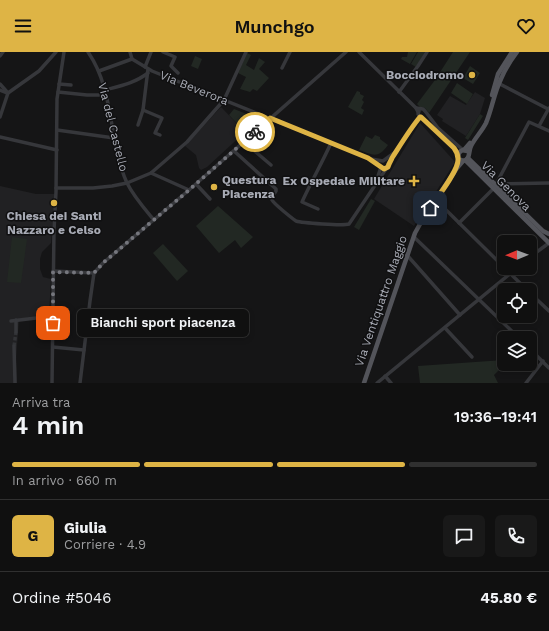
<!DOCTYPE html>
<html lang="it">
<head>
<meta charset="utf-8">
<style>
	:root { --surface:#101010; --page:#191919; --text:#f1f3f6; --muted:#9c9d9f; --line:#303030; --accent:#deb445 }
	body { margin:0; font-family:"Work Sans",sans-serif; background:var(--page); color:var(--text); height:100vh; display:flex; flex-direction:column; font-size:15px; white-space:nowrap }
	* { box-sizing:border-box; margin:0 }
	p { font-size:13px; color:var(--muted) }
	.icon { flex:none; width:22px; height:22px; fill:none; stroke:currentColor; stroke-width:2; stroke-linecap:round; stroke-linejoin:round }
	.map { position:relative; height:331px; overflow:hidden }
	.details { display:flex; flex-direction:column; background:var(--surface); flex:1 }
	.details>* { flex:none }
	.needle { width:26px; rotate:269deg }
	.controls { position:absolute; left:497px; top:183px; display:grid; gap:8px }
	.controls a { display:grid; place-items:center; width:40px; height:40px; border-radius:6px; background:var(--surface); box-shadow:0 2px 6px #0003,0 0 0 1px var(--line); font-size:20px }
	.pin { position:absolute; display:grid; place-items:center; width:34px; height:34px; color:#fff; margin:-17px; border-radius:8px; box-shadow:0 2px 6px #0006 }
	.courier { position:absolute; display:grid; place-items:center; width:40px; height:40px; margin:-20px; border:3px solid #deb445; border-radius:50%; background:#fff; color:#222; box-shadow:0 1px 5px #0007 }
	.bubble { position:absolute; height:28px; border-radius:6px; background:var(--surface); box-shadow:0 2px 6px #0003,0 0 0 1px var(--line); font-size:13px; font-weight:600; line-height:28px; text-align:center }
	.headline em { font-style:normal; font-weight:600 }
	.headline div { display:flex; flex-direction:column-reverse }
	.headline { display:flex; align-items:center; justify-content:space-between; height:68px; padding:0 12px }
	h1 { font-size:26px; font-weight:600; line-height:30px }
	.bar { display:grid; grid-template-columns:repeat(4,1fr); gap:6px 4px; align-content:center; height:48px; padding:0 12px }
	.bar i { height:5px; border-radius:3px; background:var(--line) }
	.bar .active { background:var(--accent) }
	.bar p { grid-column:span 4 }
	.line { display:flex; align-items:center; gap:10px; padding:0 12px; border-top:1px solid var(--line) }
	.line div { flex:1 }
	.round { display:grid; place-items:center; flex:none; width:42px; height:42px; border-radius:6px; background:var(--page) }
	header { display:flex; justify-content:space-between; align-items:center; height:52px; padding:0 12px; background:var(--accent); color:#111; font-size:18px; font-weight:600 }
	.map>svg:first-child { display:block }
</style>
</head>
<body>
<header><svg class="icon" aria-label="menu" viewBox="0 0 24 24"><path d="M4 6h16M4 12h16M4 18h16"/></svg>Munchgo<svg class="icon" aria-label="heart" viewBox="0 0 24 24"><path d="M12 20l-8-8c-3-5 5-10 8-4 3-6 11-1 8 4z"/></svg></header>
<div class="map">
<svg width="549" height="331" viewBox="0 0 549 331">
	<rect width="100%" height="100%" fill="#151516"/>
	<g fill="#212123">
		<path d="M475,40L485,46L480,62L466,84L442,69L443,67L437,63L450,44L466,53Z"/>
		<path d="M221,55L245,80L207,115L201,118L199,116L196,103L185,94Z"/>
		<path d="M420,71L455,110L414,174L374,147Z"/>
		<path d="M0,134L36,142H55L51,191L42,200L40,207V217L43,225L51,227L49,263L19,267L16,308L17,331H0Z"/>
	</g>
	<g fill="#222823">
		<path d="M408,0H417L410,12L401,7L402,5H407Z"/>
		<path d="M418,0H425L416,15L411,12Z"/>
		<path d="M453,0H470L429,61C426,57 425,55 420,55L417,52L435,28Z"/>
		<path d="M247,1L251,3L246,13L254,18L259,6L265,10L259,17L269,26L257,39L253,37L250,40L240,37L246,25L238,21Z"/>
		<path d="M195,4L202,7L198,17L191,14Z"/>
		<path d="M470,14L480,21L473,32L463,26Z"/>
		<path d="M457,31L473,42L467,52L451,41Z"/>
		<path d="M357,39L360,40V42L364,44L362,48L364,50L361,56L364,58L362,63L348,55Z"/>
		<path d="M234,57L259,67L245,80L229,63Z"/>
		<path d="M480,62L483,64L468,88L465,86Z"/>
		<path d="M375,83L380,85V87L388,93C378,107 373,103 359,98L366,84L372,87Z"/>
		<path d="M371,147L375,149L359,178L354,175Z"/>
		<path d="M218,154L253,185L241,196L235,188L219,201L196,174Z"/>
		<path d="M12,185L27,187L21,231L7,230Z"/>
		<path d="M163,192L188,219L177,229L153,201Z"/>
		<path d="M504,308V312H512V314L502,315L494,323L498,331H420L418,314Z"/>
	</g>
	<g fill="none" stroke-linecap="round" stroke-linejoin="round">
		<path stroke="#323336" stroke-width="3.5" stroke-dasharray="3.5 2" stroke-linecap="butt" d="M14,294L16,280"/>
		<g stroke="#36373b" stroke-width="3.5">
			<path d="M88,0C115,39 108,89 127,131C134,145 144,156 154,168"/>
			<path d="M130,0L132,7"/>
			<path d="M163,0L175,5L171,14L178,21"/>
			<path d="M359,0L416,56L418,60"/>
			<path d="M0,4L3,0"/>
			<path d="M132,7L152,19L368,106L380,114L383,117H386L388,115V112L395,101L416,70L420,65"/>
			<path d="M145,15L151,0"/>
			<path d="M282,16L290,0"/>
			<path d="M99,19L132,7"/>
			<path d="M498,31L548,57"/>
			<path d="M0,32L8,41"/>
			<path d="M59,32L71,33"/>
			<path d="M0,38L7,41"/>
			<path d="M105,38C120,34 135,31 148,21"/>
			<path d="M58,40L87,43H106"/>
			<path d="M399,40L418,14L427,0"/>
			<path d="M416,56L423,57L425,59L438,76L463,98"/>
			<path d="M143,58L162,66L155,81L160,83"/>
			<path d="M419,59L418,62C420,66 425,69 429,72C439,82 450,91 458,102"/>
			<path d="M0,65L8,41L39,19L56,0"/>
			<path d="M138,73L143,58L148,17"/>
			<path d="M539,74L549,56"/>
			<path d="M57,78L114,86"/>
			<path d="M0,85L57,98"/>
			<path d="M244,90L271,113"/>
			<path d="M234,99L276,137V139L272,145C272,146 272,148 272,148C274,152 293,167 296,169C302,171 343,174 349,172L386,117"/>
			<path d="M371,107L383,109L394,101"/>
			<path d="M151,121L189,138"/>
			<path d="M377,127L381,115"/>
			<path d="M196,132L210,147"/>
			<path d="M495,132L549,131"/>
			<path d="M56,136H93L112,134L127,131L151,121L187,90L224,48L246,0"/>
			<path d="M436,148L527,238"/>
			<path d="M318,157L302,150C311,130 322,111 331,91"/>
			<path d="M459,171L494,136L529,70L549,79"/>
			<path d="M414,185L519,286"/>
			<path d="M407,203L460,263"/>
			<path d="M530,205L549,191"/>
			<path d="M53,219L94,221"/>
			<path d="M530,241L549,259"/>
			<path d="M11,269L53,264"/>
			<path d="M445,276L472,305"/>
			<path d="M16,280V268"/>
			<path d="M14,294L15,331"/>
			<path d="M53,295L84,298"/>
			<path d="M530,297L549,316"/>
			<path d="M385,324L391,331"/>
			<path d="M52,331L54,178L56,140L57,47L64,0"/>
			<path d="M80,331L90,249L94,221L103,211L189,138L346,0"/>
			<path d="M377,331L517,216"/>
			<path d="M526,331L543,309"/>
		</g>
		<g stroke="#53545a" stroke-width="4.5">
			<path d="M492,43L498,22L512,0"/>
			<path d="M464,98L470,91"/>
			<path d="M468,106L543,179L549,182"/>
			<path d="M459,107L463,109C471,107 468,100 471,94C475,86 482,79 486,71C492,57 494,41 501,27C505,17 511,8 517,0"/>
			<path d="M458,108C459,104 457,100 463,98L467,99"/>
			<path d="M466,109L549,191"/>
			<path d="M364,331L415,181L424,165L457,116L463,109"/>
		</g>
	</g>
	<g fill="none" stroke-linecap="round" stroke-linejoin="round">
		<path stroke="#75767d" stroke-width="4" stroke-dasharray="0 7.2" d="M53,271V220L94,221L103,211L189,138L255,80"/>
		<path stroke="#deb445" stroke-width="5" d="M255,80L270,66L368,106L384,117L388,115C389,111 391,109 392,106C401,92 410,77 420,65H421L454,96C457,100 458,102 458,107C459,118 437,146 430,156"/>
	</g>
	<g fill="#deb445" stroke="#101011" stroke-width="1.5">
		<circle cx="472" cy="23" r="4"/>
		<path d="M412 123h4v4h4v4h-4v4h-4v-4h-4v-4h4z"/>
		<circle cx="214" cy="135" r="4"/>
		<circle cx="54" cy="151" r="4"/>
	</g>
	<g text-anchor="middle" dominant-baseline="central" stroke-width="3" stroke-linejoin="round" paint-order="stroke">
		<g font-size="12" font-weight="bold" fill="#a8abb5" stroke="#101011" text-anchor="end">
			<text x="464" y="23">Bocciodromo</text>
			<text x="222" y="128" text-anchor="start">Questura<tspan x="222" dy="14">Piacenza</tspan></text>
			<text x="405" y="129">Ex Ospedale Militare</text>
			<text x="54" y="164" text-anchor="middle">Chiesa dei Santi<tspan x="54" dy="14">Nazzaro e Celso</tspan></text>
		</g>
		<g font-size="12" fill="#a8abb5" stroke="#101011">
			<text transform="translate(194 36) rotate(22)">Via Beverora</text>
			<text transform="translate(113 75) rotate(76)">Via del Castello</text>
			<text transform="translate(506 134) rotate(45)">Via Genova</text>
			<text transform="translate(381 249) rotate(-71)">Via Ventiquattro Maggio</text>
		</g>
	</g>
</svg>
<div class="controls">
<a><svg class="needle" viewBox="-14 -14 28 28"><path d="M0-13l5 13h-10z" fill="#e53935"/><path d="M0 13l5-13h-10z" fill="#9c9d9f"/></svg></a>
<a><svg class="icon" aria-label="locate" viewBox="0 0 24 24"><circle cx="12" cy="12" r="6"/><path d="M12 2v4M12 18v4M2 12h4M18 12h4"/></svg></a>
<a><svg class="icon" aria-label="layers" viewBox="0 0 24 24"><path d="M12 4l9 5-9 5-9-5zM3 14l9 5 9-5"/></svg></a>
</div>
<div class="pin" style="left:53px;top:271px;background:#ea580c"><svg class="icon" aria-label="bag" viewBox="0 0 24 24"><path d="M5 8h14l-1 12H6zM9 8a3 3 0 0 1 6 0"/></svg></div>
<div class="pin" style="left:430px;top:156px;background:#1f2937"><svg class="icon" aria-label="home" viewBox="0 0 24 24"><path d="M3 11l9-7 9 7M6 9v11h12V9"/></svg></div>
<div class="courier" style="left:255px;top:80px"><svg class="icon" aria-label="bike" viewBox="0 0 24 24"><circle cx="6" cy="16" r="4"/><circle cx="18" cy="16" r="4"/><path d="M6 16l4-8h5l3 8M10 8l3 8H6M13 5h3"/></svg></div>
<div class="bubble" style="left:77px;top:257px;width:172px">Bianchi sport piacenza</div>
</div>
<section class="details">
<div class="headline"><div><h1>4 min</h1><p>Arriva tra</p></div><em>19:36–19:41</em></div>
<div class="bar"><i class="active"></i><i class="active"></i><i class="active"></i><i></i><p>In arrivo · 660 m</p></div>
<div class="line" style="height:72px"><b class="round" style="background:var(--accent);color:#111">G</b><div><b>Giulia</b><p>Corriere · 4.9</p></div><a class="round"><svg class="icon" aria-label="chat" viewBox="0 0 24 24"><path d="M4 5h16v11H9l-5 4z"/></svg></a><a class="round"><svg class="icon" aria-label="phone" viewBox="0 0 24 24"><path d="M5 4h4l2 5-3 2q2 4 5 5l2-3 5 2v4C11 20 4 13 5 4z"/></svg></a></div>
<div class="line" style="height:52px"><div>Ordine #5046</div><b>45.80 €</b></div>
</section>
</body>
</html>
